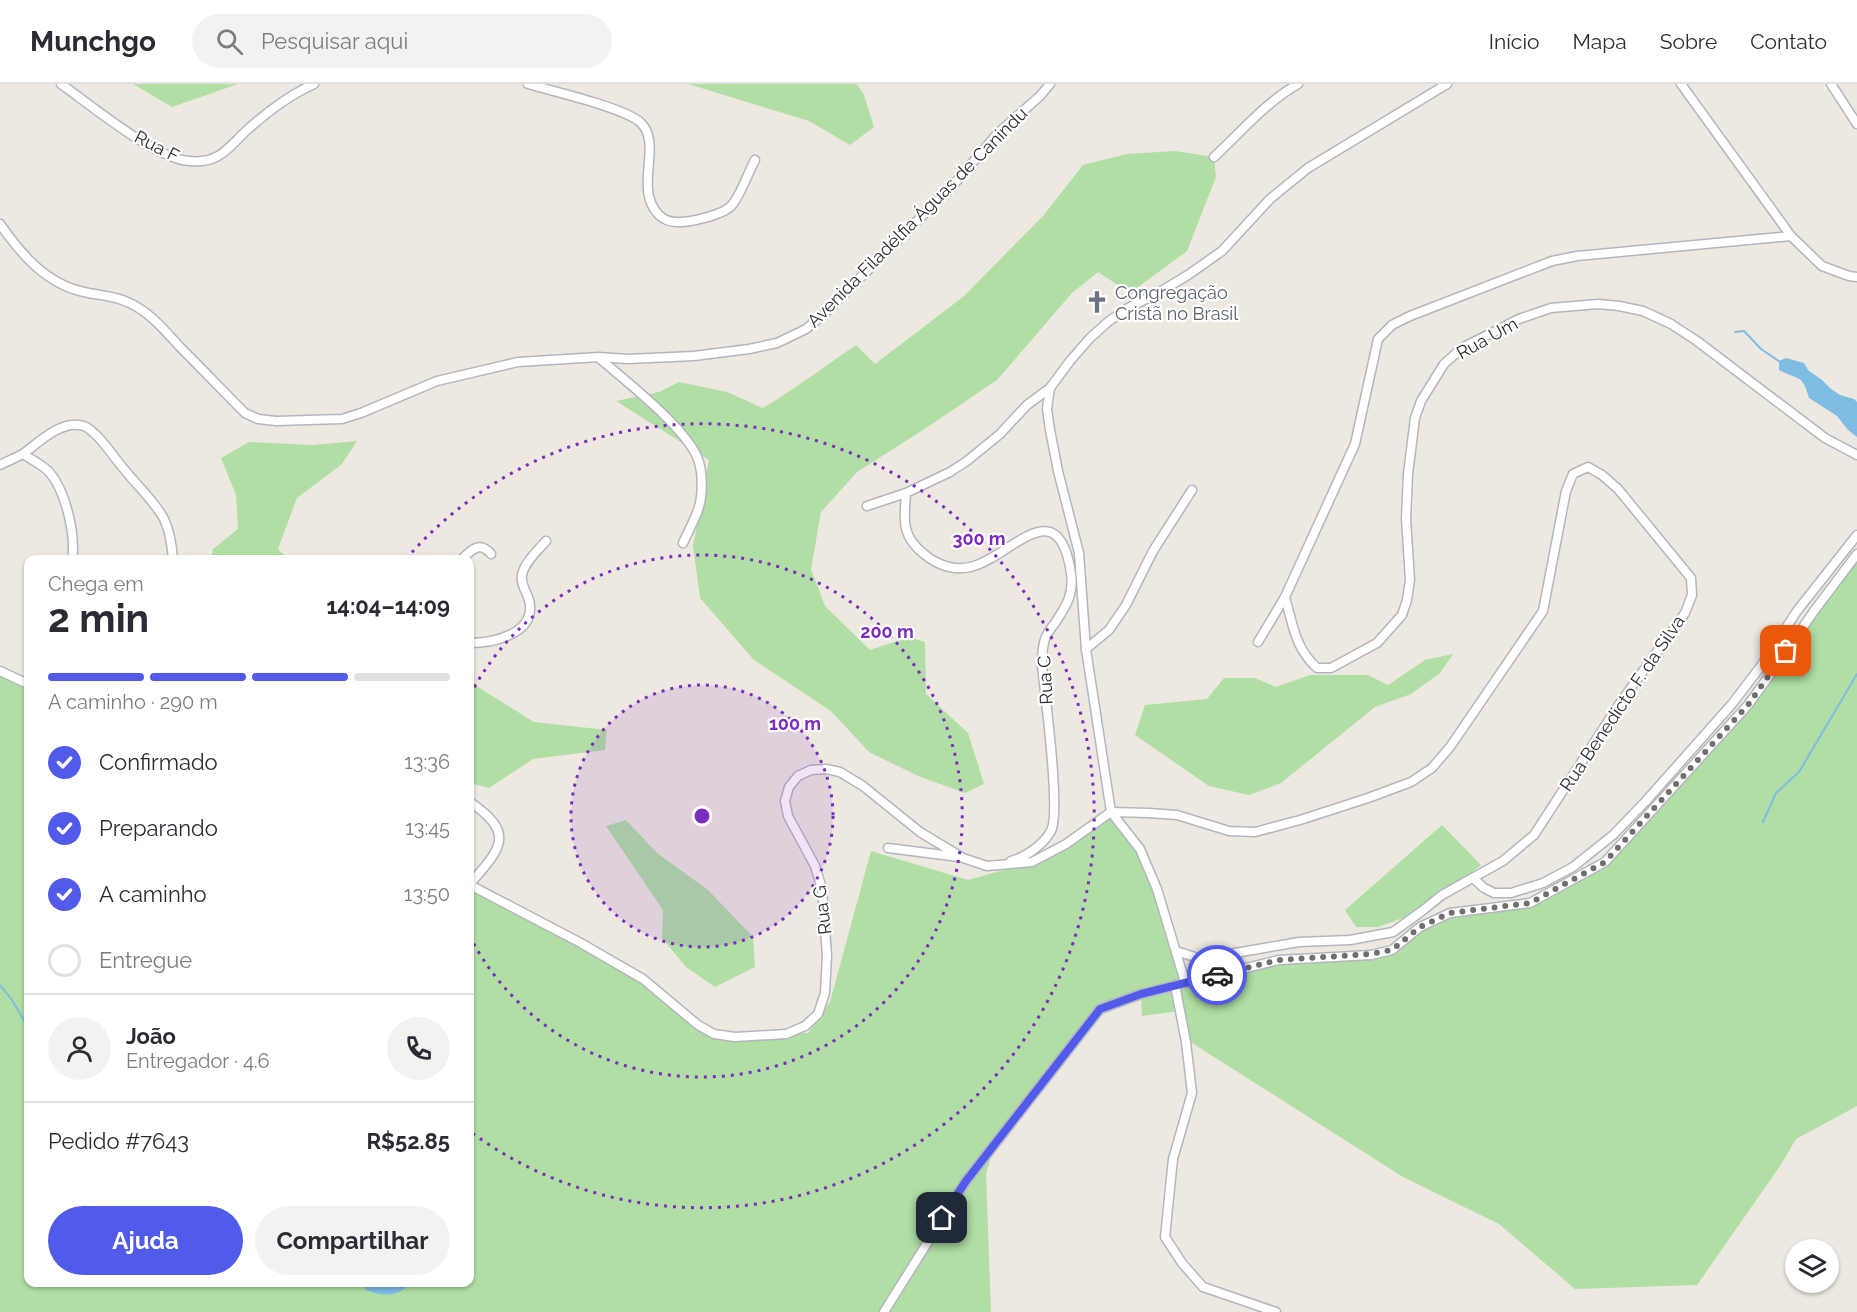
<!DOCTYPE html>
<html lang="pt">
<head>
<meta charset="utf-8">
<style>
	:root { --surface:#fff; --page:#f2f2f3; --text:#2b2b33; --muted:#7c7c81; --line:#e1e1e2; --accent:#525be9 }
	body { margin:0; font-family:Raleway,sans-serif; background:var(--page); color:var(--text); height:100vh; display:flex; flex-direction:column; font-size:22px; white-space:nowrap }
	* { box-sizing:border-box; margin:0 }
	p { font-size:20px; color:var(--muted) }
	.icon { flex:none; width:33px; height:33px; fill:none; stroke:currentColor; stroke-width:2; stroke-linecap:round; stroke-linejoin:round }
	.map { position:relative; flex:1; overflow:hidden }
	.drawer { position:absolute; left:24px; top:471px; width:450px; height:732px; display:flex; flex-direction:column; background:var(--surface); border-radius:12px; box-shadow:0 2px 4px #0004 }
	.drawer>* { flex:none }
	.fabs { position:absolute; left:1785px; top:1155px; display:grid; gap:12px }
	.fabs a { display:grid; place-items:center; width:54px; height:54px; border-radius:50%; background:var(--surface); box-shadow:0 2px 4px #0004; font-size:30px }
	.pin { position:absolute; display:grid; place-items:center; width:51px; height:51px; color:#fff; margin:-26px; border-radius:12px; box-shadow:0 3px 9px #0006 }
	.courier { position:absolute; display:grid; place-items:center; width:60px; height:60px; margin:-30px; border:4px solid #525be9; border-radius:50%; background:#fff; color:#222; box-shadow:0 2px 8px #0007 }
	.overview em { font-style:normal; font-weight:700 }
	.overview div { display:flex; flex-direction:column-reverse }
	.overview { display:flex; align-items:center; justify-content:space-between; height:102px; padding:0 24px }
	h1 { font-size:39px; font-weight:700; line-height:45px }
	.bar { display:grid; grid-template-columns:repeat(4,1fr); gap:9px 6px; align-content:center; height:72px; padding:0 24px }
	.bar i { height:8px; border-radius:4px; background:var(--line) }
	.bar .active { background:var(--accent) }
	.bar p { grid-column:span 4 }
	.line { display:flex; align-items:center; gap:15px; padding:0 24px; border-top:2px solid var(--line) }
	.line div { flex:1 }
	.round { display:grid; place-items:center; flex:none; width:63px; height:63px; border-radius:32px; background:var(--page) }
	ol { padding:0 24px; list-style:none }
	li { display:flex; align-items:center; gap:18px; height:66px }
	li p { margin-inline-start:auto }
	li .icon { padding:6px; border-radius:50%; background:var(--accent); color:#fff; stroke-width:4 }
	li:last-child { color:var(--muted) }
	li i { width:33px; height:33px; border:3px solid var(--line); border-radius:50% }
	.action { display:flex; gap:12px; margin-top:auto; padding:12px 24px }
	.action a { flex:1; height:69px; border-radius:36px; background:var(--accent); color:#fff; font-size:24px; font-weight:700; line-height:69px; text-align:center }
	.action a+a { background:var(--page); color:var(--text) }
	header { display:flex; align-items:center; gap:36px; box-sizing:border-box; height:84px; padding:0 30px; background:var(--surface); border-bottom:2px solid var(--line) }
	header strong { font-size:28px }
	nav { display:flex; gap:33px; margin-inline-start:auto; font-size:21px }
	.search { width:420px; height:54px; background:var(--page); display:flex; align-items:center; gap:15px; box-sizing:border-box; padding:0 21px; border-radius:33px; color:var(--muted); font-size:22px }
	.map>svg:first-child { display:block }
</style>
</head>
<body>
<header>
<strong>Munchgo</strong>
<div class="search"><svg class="icon" aria-label="search" viewBox="0 0 24 24"><circle cx="10" cy="10" r="6"/><path d="M15 15l6 6"/></svg>Pesquisar aqui</div>
<nav><a>Início</a><a>Mapa</a><a>Sobre</a><a>Contato</a></nav>
</header>
<div class="map">
<svg width="1857" height="1228" viewBox="0 0 1857 1228">
	<rect width="100%" height="100%" fill="#ede9e1"/>
	<g fill="#b0dea4">
		<path d="M133,0H238L172,23Z"/>
		<path d="M688,0H857L864,11L874,43L850,61L809,37Z"/>
		<path d="M1175,67L1214,73L1216,93L1187,167L1130,209L1098,188L1072,209L997,296L923,346L857,388L821,428L811,485L825,522L870,566L909,553L925,558L926,610L968,649L984,700L965,709L918,692L869,668L831,627L754,576L700,514L693,462L709,376L616,317L659,308L679,298L727,308L763,324C795,305 825,282 856,261L875,280L963,213L1043,132L1083,81L1127,70Z"/>
		<path d="M357,357L342,380L297,414L278,465L288,475H211L213,465L238,445L236,411L221,374L249,358L313,361Z"/>
		<path d="M1857,470V1022L1796,1055L1780,1082L1697,1201L1575,1205L1499,1140L1403,1093L1192,959L1186,958L1180,927L1142,932L1141,911L1100,925L995,1059L986,1090L991,1228H0V586L28,599V1198H470V804L643,895L715,950L808,949L830,918L871,767L968,796L1032,778L1111,728L1140,765L1185,898L1279,876L1392,866L1420,843L1450,829L1530,819L1605,778L1748,621Z"/>
		<path d="M1453,570L1440,589L1411,610L1375,623L1281,699L1249,711L1209,702L1135,651L1145,621L1207,615L1224,594H1255L1276,603L1310,591H1368L1388,601L1425,576Z"/>
		<path d="M470,594L478,603L534,638L607,646L605,666L533,675L489,704L470,699Z"/>
		<path d="M626,736L657,769L708,806L753,853L755,883L715,903L686,883L662,854L663,826L606,742Z"/>
		<path d="M1442,741L1481,781L1422,827L1378,843H1356L1345,826Z"/>
	</g>
	<g fill="#7fbce4">
		<path d="M1786,274L1804,279L1808,286L1822,296L1831,305L1840,311L1854,315L1857,318V353L1848,346L1837,332L1809,314C1802,289 1799,297 1779,286V277Z"/>
		<path d="M364,1199V1198L409,1199C401,1214 379,1212 366,1206Z"/>
	</g>
	<g fill="none" stroke-linecap="round" stroke-linejoin="round">
		<g stroke="#7fbce4" stroke-width="2">
			<path d="M1735,248L1744,247L1761,265L1780,278"/>
			<path d="M1763,738L1776,709L1799,688L1857,590"/>
			<path d="M0,901L12,916L28,943"/>
		</g>
		<g stroke="#b4b5bf" stroke-width="11">
			<g id="minor">
				<path d="M61,0C93,23 145,66 182,76C193,78 208,78 218,72C229,66 237,55 246,47C266,29 289,11 314,0"/>
				<path d="M528,0C552,7 626,24 641,39C663,61 633,105 659,131C663,135 670,138 676,138C688,139 724,131 732,121C741,110 748,89 755,76"/>
				<path d="M1681,0L1791,152L1822,182L1849,192L1857,193"/>
				<path d="M1831,0L1857,40"/>
				<path d="M1214,73C1241,48 1266,18 1298,0"/>
				<path d="M0,140C21,170 46,200 84,208C102,212 120,212 137,223C154,233 167,249 180,263C202,285 223,307 245,329L258,335L276,337L342,335L361,329L437,297L518,278L599,273L627,275L694,272L749,265L777,259L806,245L824,230L955,99L997,50L1040,12L1050,0"/>
				<path d="M599,274C626,297 686,344 698,375C703,389 703,412 698,426C694,437 688,448 683,459"/>
				<path d="M1050,304L1047,325L1050,346L1058,387L1079,469L1086,565L1111,728L1140,765L1157,805L1185,898"/>
				<path d="M23,370C38,359 59,338 79,341C85,341 90,345 95,350C106,360 114,374 124,385C137,402 154,416 164,435C170,447 172,462 173,476"/>
				<path d="M0,381L23,370C32,376 43,381 50,389C66,408 76,452 72,476"/>
				<path d="M906,409C904,436 901,452 924,470C937,481 954,487 970,483C1009,475 1058,403 1071,489C1074,511 1066,522 1055,539C1051,544 1047,549 1045,555C1042,564 1042,573 1042,582C1045,610 1061,728 1051,747C1043,761 1026,773 1011,777"/>
				<path d="M867,422L906,409L950,388L967,377L1000,350L1027,321L1050,304L1070,277L1090,254L1109,237L1128,224L1158,209L1188,191L1222,167L1270,115L1308,84L1447,0"/>
				<path d="M461,476C472,465 480,457 491,470"/>
				<path d="M1285,513C1293,541 1295,564 1317,584H1331L1377,559L1402,531L1407,516L1410,496L1406,435L1408,390L1415,334L1421,317L1444,280L1462,264L1519,235L1551,224L1598,220L1619,222L1643,227L1671,240L1697,257L1825,354L1857,371"/>
				<path d="M1258,558L1285,513L1355,360L1378,255L1392,241L1410,232L1552,177L1577,172L1791,152"/>
				<path d="M470,559C491,559 532,551 530,522C530,511 520,503 522,491C524,479 538,466 546,457"/>
				<path d="M1086,565L1109,546L1126,521L1153,467L1192,406"/>
				<path d="M0,587L28,600"/>
				<path d="M470,718C517,750 500,765 470,800"/>
				<path d="M888,764L959,773"/>
				<path d="M1473,794L1484,804L1494,809H1511L1543,799L1573,783L1613,751L1645,718L1732,620L1761,582L1797,527L1857,451"/>
				<path d="M470,801L579,858L643,895L698,941L714,950L735,953L786,950L805,942L818,930L825,909L827,871L822,805L815,782L788,732L785,717L789,703L798,692L811,686L826,685L840,688L863,702L920,748L963,774L987,782L1032,778L1066,760L1111,728L1149,729L1177,731L1229,747L1255,748L1300,736L1368,714L1411,698L1432,684L1450,663L1543,527L1566,407L1573,390L1588,383L1602,391L1618,405L1691,494L1692,511L1685,529L1620,619L1534,751L1503,777L1442,811L1422,827L1393,848L1350,856L1299,858L1201,875L1176,867"/>
				<path d="M1175,901L1186,958L1192,1009L1173,1075L1165,1153L1182,1179L1203,1203L1276,1228"/>
				<path d="M884,1228L966,1097L1100,925L1141,910L1279,876L1371,871L1392,866L1420,843L1450,829L1530,819L1605,778L1748,621L1777,581L1814,527L1857,470"/>
			</g>
		</g>
		<use href="#minor" stroke="#fff" stroke-width="8"/>
	</g>
	<g fill="none" stroke-linecap="round" stroke-linejoin="round">
		<path stroke="#706f6c" stroke-width="6" stroke-dasharray="0 10.8" d="M1217,891L1279,876L1371,870L1392,866L1420,843L1450,829L1530,819L1605,778L1748,621L1786,567"/>
		<path stroke="#525be9" stroke-width="8" d="M942,1134L966,1097L1100,925L1141,910L1217,891"/>
	</g>
	<circle cx="702" cy="732" r="131" fill="#7b2cbf" fill-opacity=".12"/>
	<g fill="none" stroke="#7b2cbf" stroke-width="3" stroke-dasharray="3 6">
		<circle cx="702" cy="732" r="131"/>
		<path d="M470 611A261 261 0 1 1 470 853"/>
		<path d="M406 475A392 392 0 1 1 472 1049"/>
	</g>
	<defs>
		<g id="church-bare" transform="scale(1.8)"><path d="M-1.2-6h2.4v3.5h3.3v2.4h-3.3V6h-2.4V-.1h-3.3v-2.4h3.3Z" fill="#6b7280" stroke="#fff" stroke-width="2.5" paint-order="stroke"/></g>
	</defs>
	<g fill-rule="evenodd">
		<use href="#church-bare" x="1097" y="218"/>
	</g>
	<g text-anchor="middle" dominant-baseline="central" stroke-width="4.5" stroke-linejoin="round" paint-order="stroke">
		<g font-size="18" fill="#2d2d2d" stroke="#fff">
			<text transform="translate(157 62) rotate(27)">Rua F</text>
			<text transform="translate(917 133) rotate(-45)">Avenida Filadélfia Águas de Canindu</text>
			<text transform="translate(1487 254) rotate(-29)">Rua Um</text>
			<text transform="translate(1045 596) rotate(-93)">Rua C</text>
			<text transform="translate(1622 619) rotate(-56)">Rua Benedicto F. da Silva</text>
			<text transform="translate(822 826) rotate(-97)">Rua G</text>
		</g>
		<g font-size="18" fill="#5b616d" stroke="#fff" text-anchor="start">
			<text x="1115" y="208">Congregação<tspan x="1115" dy="21">Cristã no Brasil</tspan></text>
		</g>
	</g>
	<circle cx="702" cy="732" r="9" fill="#7b2cbf" stroke="#fff" stroke-width="3"/>
	<g font-size="18" text-anchor="middle" font-weight="bold" fill="#7b2cbf" stroke="#fff" stroke-width="4.5" stroke-linejoin="round" paint-order="stroke">
		<text x="979" y="461">300 m</text>
		<text x="887" y="554">200 m</text>
		<text x="795" y="646">100 m</text>
	</g>
</svg>
<div class="fabs">
<a><svg class="icon" aria-label="layers" viewBox="0 0 24 24"><path d="M12 4l9 5-9 5-9-5zM3 14l9 5 9-5"/></svg></a>
</div>
<div class="pin" style="left:1786px;top:567px;background:#ea580c"><svg class="icon" aria-label="bag" viewBox="0 0 24 24"><path d="M5 8h14l-1 12H6zM9 8a3 3 0 0 1 6 0"/></svg></div>
<div class="pin" style="left:942px;top:1134px;background:#1f2937"><svg class="icon" aria-label="home" viewBox="0 0 24 24"><path d="M3 11l9-7 9 7M6 9v11h12V9"/></svg></div>
<div class="courier" style="left:1217px;top:891px"><svg class="icon" aria-label="car" viewBox="0 0 24 24"><path d="M5 17H2v-5l4-1 3-4h7l3 4 3 1v5h-3M9 17h6M6 11h13"/><circle cx="7" cy="17" r="2"/><circle cx="17" cy="17" r="2"/></svg></div>
<section class="drawer">
<div class="overview"><div><h1>2 min</h1><p>Chega em</p></div><em>14:04–14:09</em></div>
<div class="bar"><i class="active"></i><i class="active"></i><i class="active"></i><i></i><p>A caminho · 290 m</p></div>
<ol>
<li><svg class="icon" aria-label="check" viewBox="0 0 24 24"><path d="M5 12l5 5 9-10"/></svg>Confirmado<p>13:36</p></li>
<li><svg class="icon" aria-label="check" viewBox="0 0 24 24"><path d="M5 12l5 5 9-10"/></svg>Preparando<p>13:45</p></li>
<li><svg class="icon" aria-label="check" viewBox="0 0 24 24"><path d="M5 12l5 5 9-10"/></svg>A caminho<p>13:50</p></li>
<li><i></i>Entregue</li>
</ol>
<div class="line" style="height:108px"><a class="round"><svg class="icon" aria-label="person" viewBox="0 0 24 24"><circle cx="12" cy="8" r="4"/><path d="M4 21q1-7 8-7t8 7"/></svg></a><div><b>João</b><p>Entregador · 4.6</p></div><a class="round"><svg class="icon" aria-label="phone" viewBox="0 0 24 24"><path d="M5 4h4l2 5-3 2q2 4 5 5l2-3 5 2v4C11 20 4 13 5 4z"/></svg></a></div>
<div class="line" style="height:78px"><div>Pedido #7643</div><b>R$52.85</b></div>
<div class="action"><a>Ajuda</a><a>Compartilhar</a></div>
</section>
</div>
</body>
</html>
